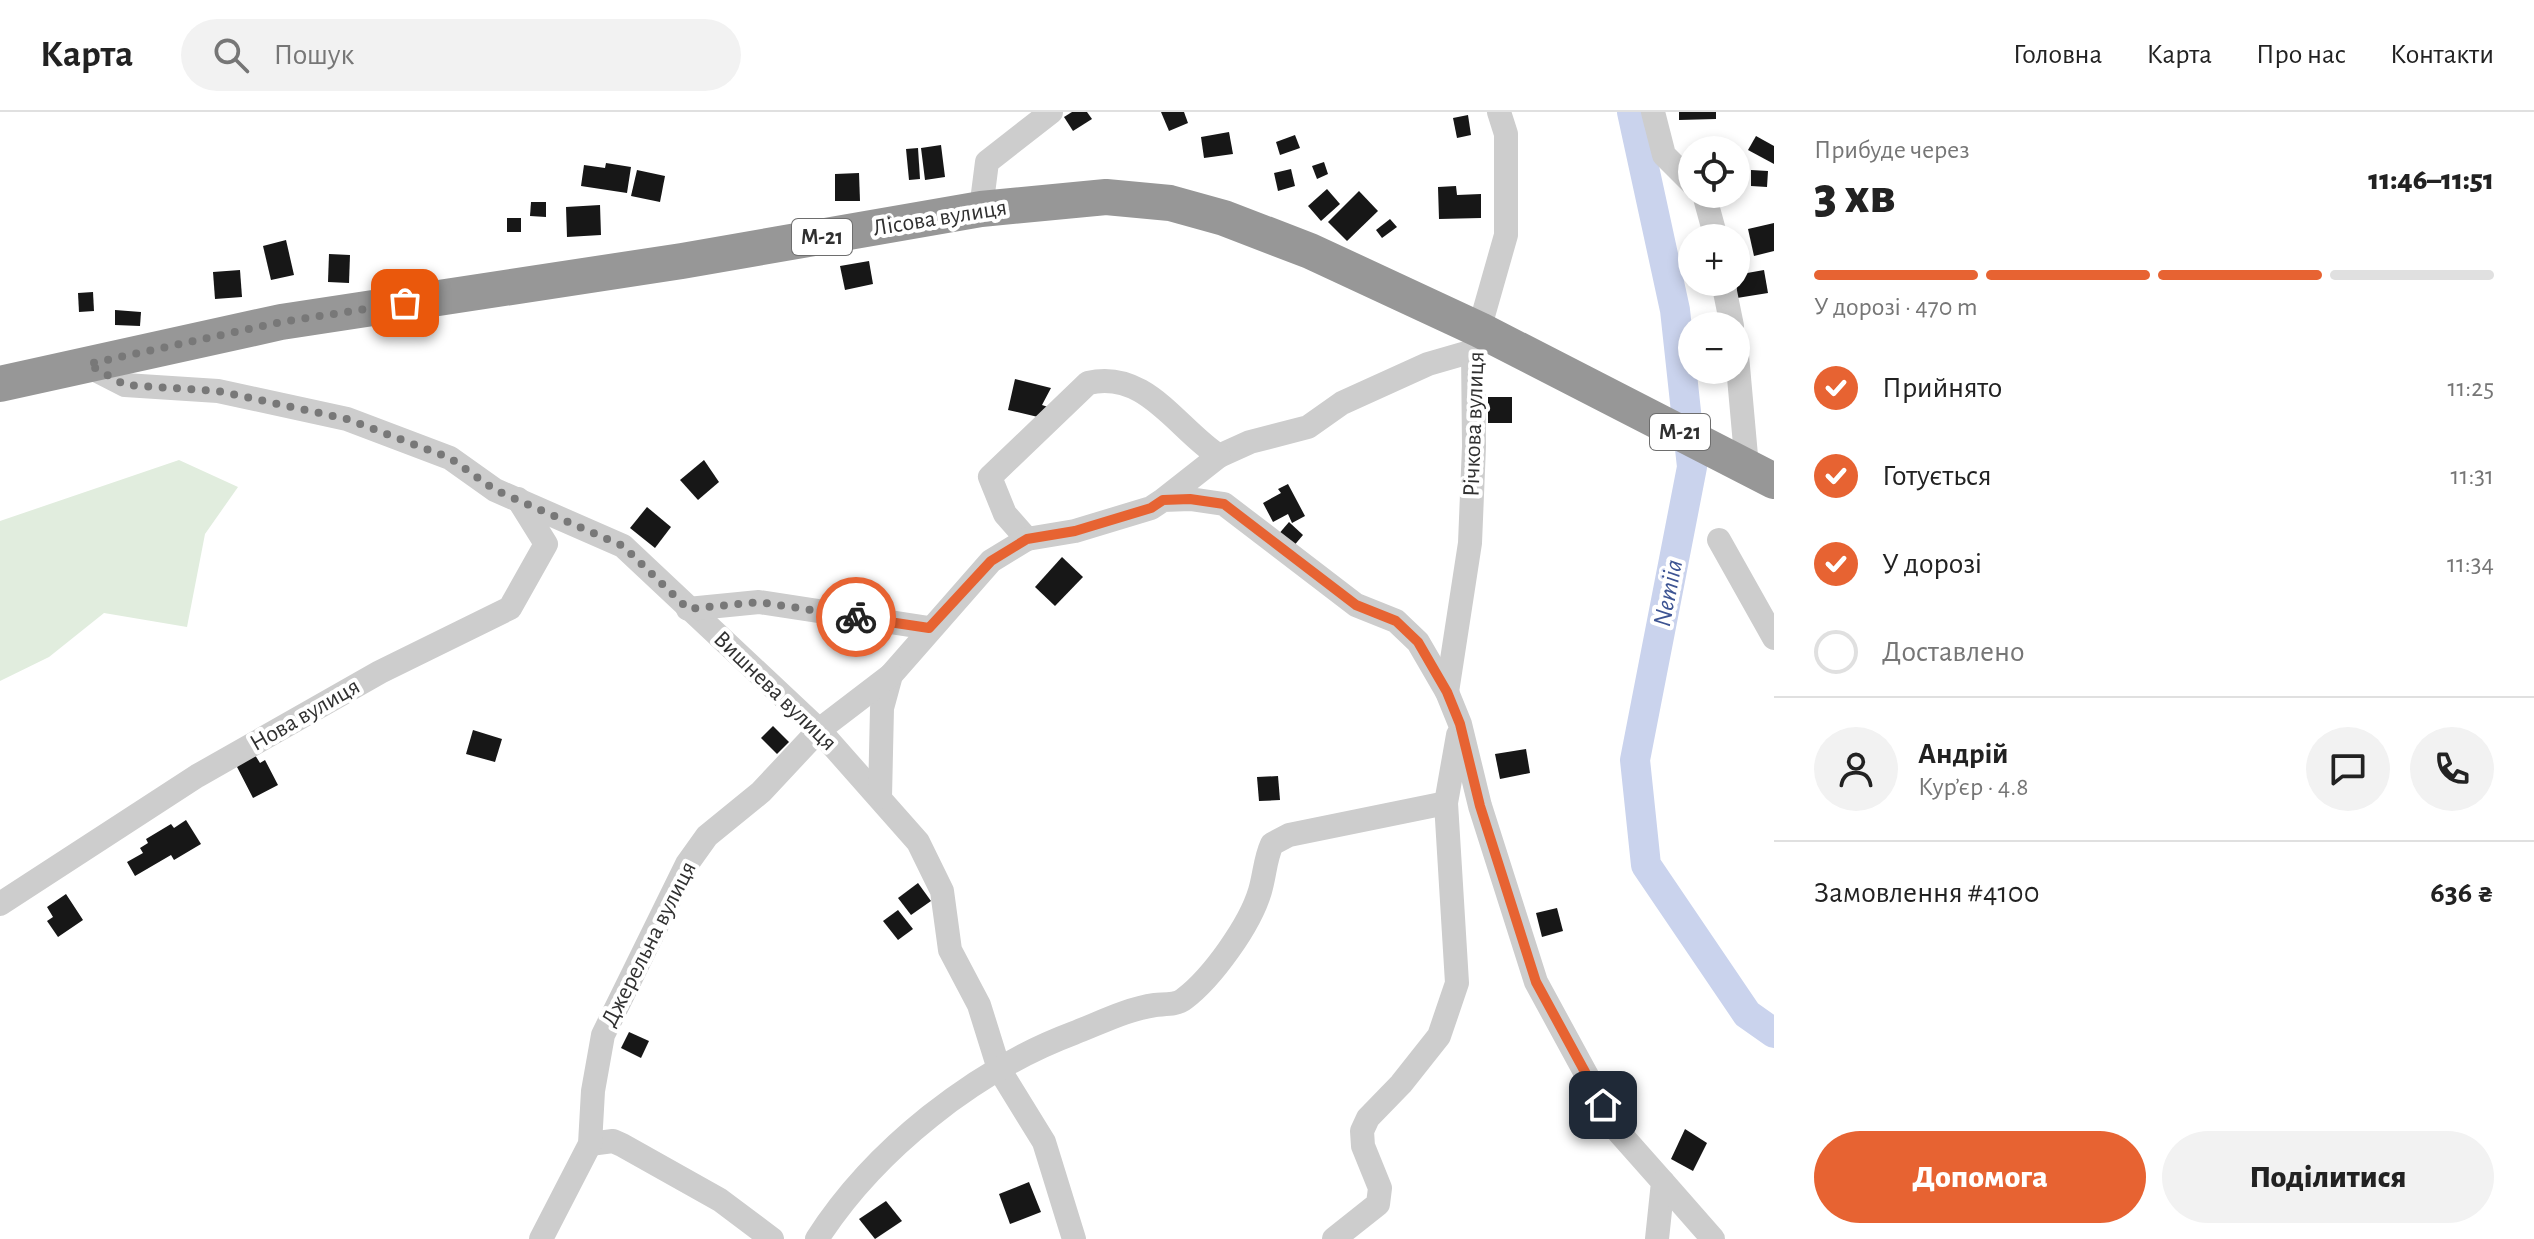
<!DOCTYPE html>
<html lang="uk">
<head>
<meta charset="utf-8">
<style>
	:root { --surface:#fff; --page:#f2f2f2; --text:#222; --muted:#767676; --line:#e0e0e0; --accent:#e76332 }
	body { margin:0; font-family:"Alegreya Sans",sans-serif; background:var(--page); color:var(--text); height:100vh; display:flex; flex-direction:column; font-size:30px; white-space:nowrap }
	* { box-sizing:border-box; margin:0 }
	p { font-size:26px; color:var(--muted) }
	.icon { flex:none; width:44px; height:44px; fill:none; stroke:currentColor; stroke-width:2; stroke-linecap:round; stroke-linejoin:round }
	.map { position:relative; flex:1; overflow:hidden }
	.details { display:flex; flex-direction:column; background:var(--surface); width:760px }
	.details>* { flex:none }
	.fabs { position:absolute; left:1678px; top:24px; display:grid; gap:16px }
	.fabs a { display:grid; place-items:center; width:72px; height:72px; border-radius:50%; background:var(--surface); box-shadow:0 4px 12px #0003; font-size:40px }
	.pin { position:absolute; display:grid; place-items:center; width:68px; height:68px; color:#fff; margin:-34px; border-radius:16px; box-shadow:0 4px 12px #0006 }
	.courier { position:absolute; display:grid; place-items:center; width:80px; height:80px; margin:-40px; border:6px solid #e76332; border-radius:50%; background:#fff; color:#222; box-shadow:0 2px 10px #0007 }
	.headline em { font-style:normal; font-weight:800 }
	.headline div { display:flex; flex-direction:column-reverse }
	.headline { display:flex; align-items:center; justify-content:space-between; height:136px; padding:0 40px }
	h1 { font-size:52px; font-weight:800; line-height:60px }
	.bar { display:grid; grid-template-columns:repeat(4,1fr); gap:12px 8px; align-content:center; height:96px; padding:0 40px }
	.bar i { height:10px; border-radius:6px; background:var(--line) }
	.bar .on { background:var(--accent) }
	.bar p { grid-column:span 4 }
	.line { display:flex; align-items:center; gap:20px; padding:0 40px; border-top:2px solid var(--line) }
	.line div { flex:1 }
	.round { display:grid; place-items:center; flex:none; width:84px; height:84px; border-radius:42px; background:var(--page) }
	ol { padding:0 40px; list-style:none }
	li { display:flex; align-items:center; gap:24px; height:88px }
	li p { margin-inline-start:auto }
	li .icon { padding:8px; border-radius:50%; background:var(--accent); color:#fff; stroke-width:4 }
	li:last-child { color:var(--muted) }
	li i { width:44px; height:44px; border:4px solid var(--line); border-radius:50% }
	.cta { display:flex; gap:16px; margin-top:auto; padding:16px 40px }
	.cta a { flex:1; height:92px; border-radius:48px; background:var(--accent); color:#fff; font-size:32px; font-weight:800; line-height:92px; text-align:center }
	.cta a+a { background:var(--page); color:var(--text) }
	header { display:flex; align-items:center; gap:48px; box-sizing:border-box; height:112px; padding:0 40px; background:var(--surface); border-bottom:2px solid var(--line) }
	header strong { font-size:38px }
	nav { display:flex; gap:44px; margin-inline-start:auto; font-size:28px }
	.search { width:560px; height:72px; background:var(--page); display:flex; align-items:center; gap:20px; box-sizing:border-box; padding:0 28px; border-radius:44px; color:var(--muted); font-size:30px }
	main { display:flex; flex:1; min-height:0 }
	.map>svg:first-child { display:block }
</style>
</head>
<body>
<header>
<strong>Карта</strong>
<div class="search"><svg class="icon" aria-label="search" viewBox="0 0 24 24"><circle cx="10" cy="10" r="6"/><path d="M15 15l6 6"/></svg>Пошук</div>
<nav><a>Головна</a><a>Карта</a><a>Про нас</a><a>Контакти</a></nav>
</header>
<main>
<div class="map">
<svg width="1774" height="1127" viewBox="0 0 1774 1127">
	<rect width="100%" height="100%" fill="#fff"/>
	<path fill="#e1edde" d="M179,348L238,375L205,422L187,515L104,501L49,545L0,569V409Z"/>
	<g fill="none" stroke-linecap="round" stroke-linejoin="round">
		<path stroke="#cad3ed" stroke-width="30" d="M1632,0L1675,198L1692,355L1635,648L1646,753L1747,902L1774,921"/>
	</g>
	<g fill="#171717">
		<path d="M1072,0H1087L1092,7L1073,19L1064,5Z"/>
		<path d="M1161,0H1184L1188,11L1169,19Z"/>
		<path d="M1679,0H1716V7L1679,8Z"/>
		<path d="M1468,3L1471,23L1457,26L1453,6Z"/>
		<path d="M1229,20L1233,42L1204,46L1201,25Z"/>
		<path d="M1295,23L1300,36L1280,43L1276,30Z"/>
		<path d="M1756,24L1774,34V52L1748,38Z"/>
		<path d="M941,33L945,65L925,68L921,36Z"/>
		<path d="M918,36L920,67L909,68L906,37Z"/>
		<path d="M1324,50L1328,62L1317,67L1312,54Z"/>
		<path d="M606,51L631,55L627,81L581,74L584,53L605,56Z"/>
		<path d="M1291,57L1295,74L1278,79L1274,61Z"/>
		<path d="M637,58L665,64L660,90L631,84Z"/>
		<path d="M1751,58L1768,59L1767,75L1751,74Z"/>
		<path d="M859,61L860,89H835V62Z"/>
		<path d="M1456,74L1457,83L1481,82V106L1439,107L1438,75Z"/>
		<path d="M1327,77L1340,92L1321,109L1308,94Z"/>
		<path d="M1359,79L1378,99L1347,129L1328,110Z"/>
		<path d="M531,90H546V105L530,104Z"/>
		<path d="M600,93L601,123L567,125L566,95Z"/>
		<rect x="507" y="106" width="14" height="14"/>
		<path d="M1390,107L1397,115L1382,126L1376,118Z"/>
		<path d="M1774,111V139L1754,144L1748,117Z"/>
		<path d="M286,128L294,163L271,168L263,134Z"/>
		<path d="M329,142L350,143L349,171L328,170Z"/>
		<path d="M869,149L873,172L845,178L840,154Z"/>
		<path d="M240,158L242,185L215,187L213,160Z"/>
		<path d="M1764,158L1768,181L1737,186L1736,163Z"/>
		<path d="M93,180L94,199L79,200L78,181Z"/>
		<path d="M115,198L141,200L140,214L115,213Z"/>
		<path d="M1015,267L1051,276L1042,293L1048,295L1038,305L1008,298Z"/>
		<rect x="1488" y="285" width="24" height="26"/>
		<path d="M704,348L719,370L698,388L680,368Z"/>
		<path d="M1288,372L1305,404L1292,411L1288,402L1273,410L1263,391L1281,381L1278,377Z"/>
		<path d="M647,395L671,415L655,436L630,416Z"/>
		<path d="M1289,410L1303,423L1292,436L1277,424Z"/>
		<path d="M1062,445L1083,465L1055,494L1035,475Z"/>
		<path d="M773,614L789,630L777,642L761,626Z"/>
		<path d="M473,618L502,627L495,650L466,642Z"/>
		<path d="M1526,637L1530,661L1500,667L1495,642Z"/>
		<path d="M255,643L260,651L265,648L278,673L253,686L236,653Z"/>
		<path d="M1278,664L1280,688L1259,689L1257,665Z"/>
		<path d="M186,708L201,732L174,748L171,743L135,764L127,750L143,741L140,736L148,731L146,727L171,712L174,716Z"/>
		<path d="M918,771L931,789L911,803L898,786Z"/>
		<path d="M66,782L83,808L58,825L47,809L53,805L47,795Z"/>
		<path d="M1557,796L1563,819L1542,825L1536,801Z"/>
		<path d="M898,798L913,817L898,828L883,809Z"/>
		<path d="M629,920L649,929L641,946L621,936Z"/>
		<path d="M1685,1017L1707,1031L1693,1059L1671,1047Z"/>
		<path d="M1029,1070L1041,1100L1010,1112L999,1082Z"/>
		<path d="M886,1089L902,1109L875,1127L859,1107Z"/>
	</g>
	<g fill="none" stroke-linecap="round" stroke-linejoin="round">
		<g stroke="#cdcdcd" stroke-width="24">
			<path d="M1653,0L1664,43L1692,71"/>
			<path d="M1704,82L1716,126"/>
			<path d="M981,97L987,50L1051,0"/>
			<path d="M1723,170L1732,214"/>
			<path d="M1736,232L1747,355"/>
			<path d="M84,252L125,273L218,279L347,307L450,346L495,378L623,434L819,618L918,730L942,779L950,838L979,893L999,957L1044,1030L1074,1127"/>
			<path d="M1219,344L1250,330L1308,315L1342,291L1428,252L1473,239"/>
			<path d="M1163,388L1219,344C1177,317 1146,257 1088,271L990,365L1005,402L1027,427L1075,419L1151,396L1163,388L1190,387L1224,392L1356,493L1396,509L1418,530L1447,580L1460,612L1480,694L1536,870L1616,1017L1663,1070L1657,1127"/>
			<path d="M1719,428L1774,526"/>
			<path d="M688,497L759,490L929,516"/>
			<path d="M1447,580L1470,431L1474,334L1473,239L1506,123V22L1499,0"/>
			<path d="M880,685L882,596L891,563L991,449L1027,427"/>
			<path d="M0,792L197,664L380,560L510,496L546,432L518,387"/>
			<path d="M590,1032L613,1029L622,1033L720,1088L772,1127"/>
			<path d="M1663,1070L1713,1127"/>
			<path d="M541,1127L590,1032L593,979L603,923L687,752L707,724L761,680L819,618L891,563"/>
			<path d="M817,1127C874,1038 975,958 1074,921C1100,911 1127,897 1155,893C1164,892 1177,893 1184,887C1212,866 1250,813 1260,779C1265,762 1265,747 1272,732L1289,723L1446,691"/>
			<path d="M1334,1127L1378,1092L1380,1076L1363,1034L1362,1019L1368,1006L1401,972L1439,924L1457,871L1446,691L1458,623"/>
		</g>
		<path stroke="#979797" stroke-width="36" d="M0,272L281,210L682,149L981,97L1106,85L1170,91L1224,106L1310,139L1480,218L1774,369"/>
	</g>
	<g fill="none" stroke-linecap="round" stroke-linejoin="round">
		<path stroke="#787878" stroke-width="8" stroke-dasharray="0 14.4" d="M405,191L281,210L88,252L125,273L218,279L347,307L450,346L495,378L623,434L688,497L759,490L856,505"/>
		<path stroke="#e76332" stroke-width="10" d="M856,505L929,516L991,449L1027,427L1075,419L1151,396L1163,388L1190,387L1224,392L1356,493L1396,509L1418,530L1447,580L1460,612L1480,694L1536,870L1603,993"/>
	</g>
	<g text-anchor="middle" dominant-baseline="central" stroke-width="8" stroke-linejoin="round" paint-order="stroke">
		<g fill="#fff" stroke="#6e6e6e" stroke-width="2">
			<rect x="792" y="107" width="60" height="36" rx="6"/>
			<rect x="1650" y="302" width="60" height="36" rx="6"/>
		</g>
		<g font-size="22" font-weight="bold" fill="#303030">
			<text x="822" y="125">М-21</text>
			<text x="1680" y="320">М-21</text>
		</g>
		<g font-size="24" fill="#303030" stroke="#fff">
			<text transform="translate(940 106) rotate(-9)">Лісова вулиця</text>
			<text transform="translate(1474 312) rotate(-88)">Річкова вулиця</text>
			<text transform="translate(775 579) rotate(44)">Вишнева вулиця</text>
			<text transform="translate(305 603) rotate(-30)">Нова вулиця</text>
			<text transform="translate(649 832) rotate(-63)">Джерельна вулиця</text>
		</g>
		<g font-size="26" font-style="italic" fill="#3d5493" stroke="#fff">
			<text transform="translate(1668 481) rotate(-79)">Nemiia</text>
		</g>
	</g>
</svg>
<div class="fabs">
<a><svg class="icon" aria-label="locate" viewBox="0 0 24 24"><circle cx="12" cy="12" r="6"/><path d="M12 2v4M12 18v4M2 12h4M18 12h4"/></svg></a>
<a>+</a>
<a>−</a>
</div>
<div class="pin" style="left:405px;top:191px;background:#ea580c"><svg class="icon" aria-label="bag" viewBox="0 0 24 24"><path d="M5 8h14l-1 12H6zM9 8a3 3 0 0 1 6 0"/></svg></div>
<div class="pin" style="left:1603px;top:993px;background:#1f2937"><svg class="icon" aria-label="home" viewBox="0 0 24 24"><path d="M3 11l9-7 9 7M6 9v11h12V9"/></svg></div>
<div class="courier" style="left:856px;top:505px"><svg class="icon" aria-label="bike" viewBox="0 0 24 24"><circle cx="6" cy="16" r="4"/><circle cx="18" cy="16" r="4"/><path d="M6 16l4-8h5l3 8M10 8l3 8H6M13 5h3"/></svg></div>
</div>
<section class="details">
<div class="headline"><div><h1>3 хв</h1><p>Прибуде через</p></div><em>11:46–11:51</em></div>
<div class="bar"><i class="on"></i><i class="on"></i><i class="on"></i><i></i><p>У дорозі · 470 m</p></div>
<ol>
<li><svg class="icon" aria-label="check" viewBox="0 0 24 24"><path d="M5 12l5 5 9-10"/></svg>Прийнято<p>11:25</p></li>
<li><svg class="icon" aria-label="check" viewBox="0 0 24 24"><path d="M5 12l5 5 9-10"/></svg>Готується<p>11:31</p></li>
<li><svg class="icon" aria-label="check" viewBox="0 0 24 24"><path d="M5 12l5 5 9-10"/></svg>У дорозі<p>11:34</p></li>
<li><i></i>Доставлено</li>
</ol>
<div class="line" style="height:144px"><a class="round"><svg class="icon" aria-label="person" viewBox="0 0 24 24"><circle cx="12" cy="8" r="4"/><path d="M4 21q1-7 8-7t8 7"/></svg></a><div><b>Андрій</b><p>Кур’єр · 4.8</p></div><a class="round"><svg class="icon" aria-label="chat" viewBox="0 0 24 24"><path d="M4 5h16v11H9l-5 4z"/></svg></a><a class="round"><svg class="icon" aria-label="phone" viewBox="0 0 24 24"><path d="M5 4h4l2 5-3 2q2 4 5 5l2-3 5 2v4C11 20 4 13 5 4z"/></svg></a></div>
<div class="line" style="height:104px"><div>Замовлення #4100</div><b>636 ₴</b></div>
<div class="cta"><a>Допомога</a><a>Поділитися</a></div>
</section>
</main>
</body>
</html>
